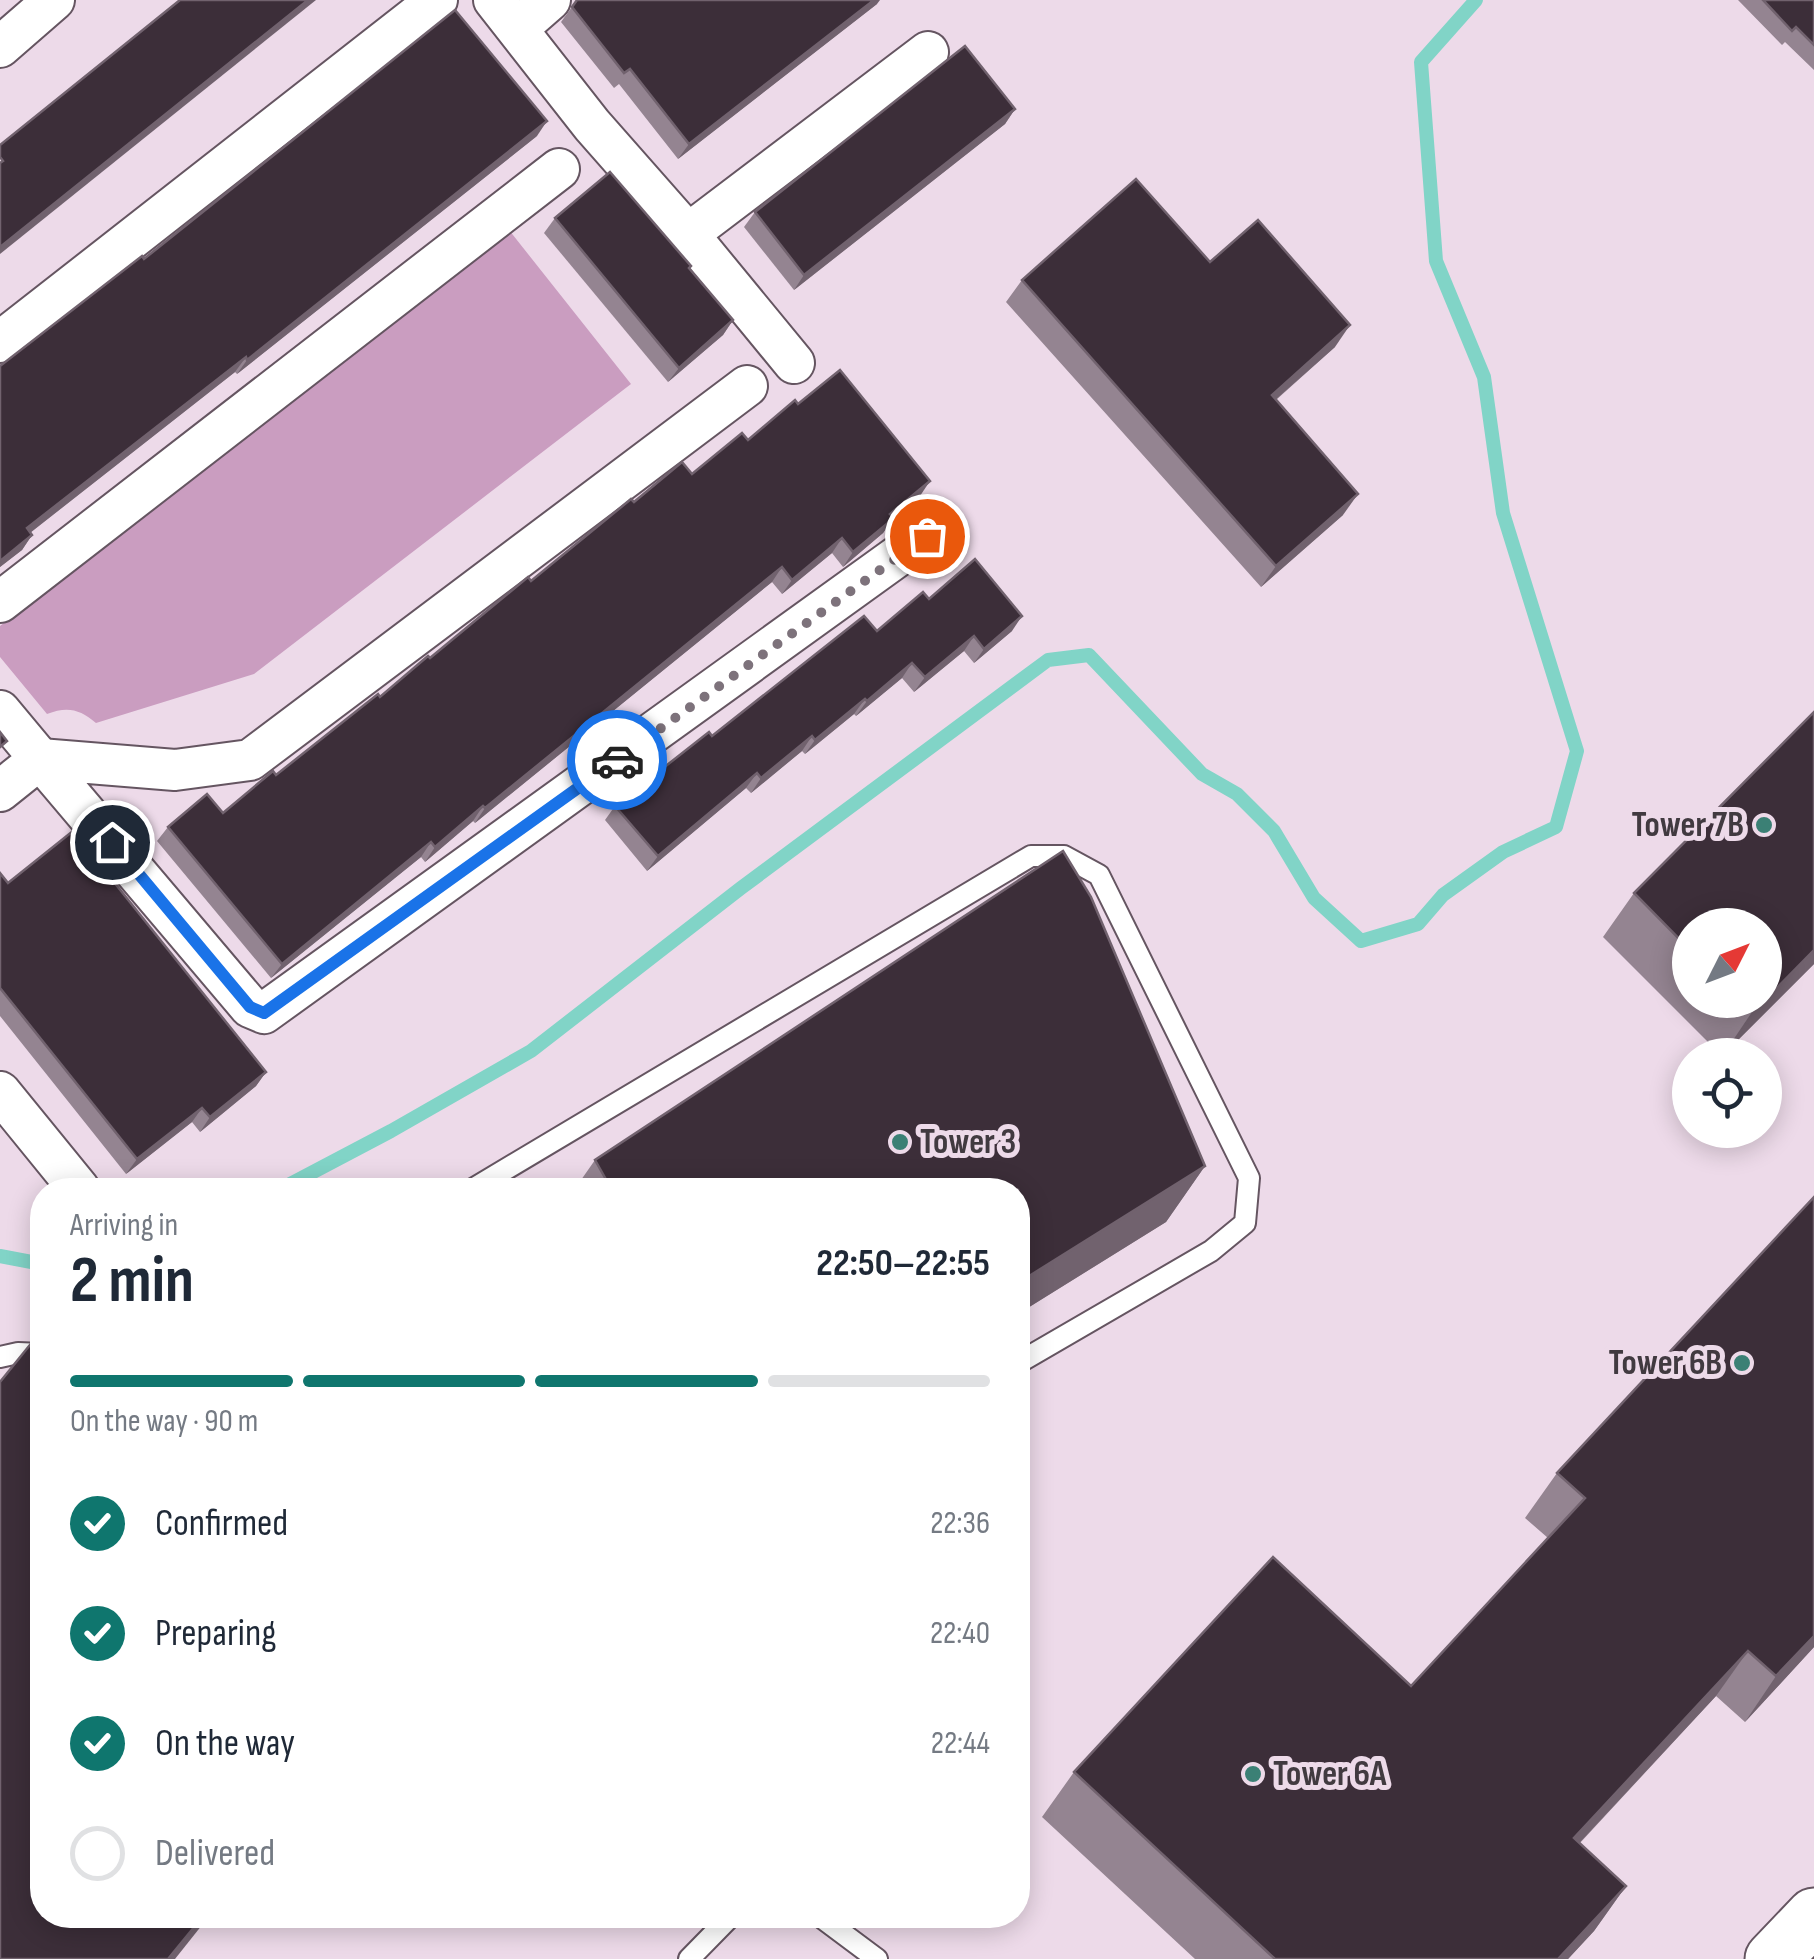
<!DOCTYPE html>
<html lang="en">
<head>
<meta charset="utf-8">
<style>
	:root { --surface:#fff; --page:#f6f6f7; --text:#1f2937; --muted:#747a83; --line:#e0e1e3; --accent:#0f766e }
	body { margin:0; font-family:"Sofia Sans Condensed",sans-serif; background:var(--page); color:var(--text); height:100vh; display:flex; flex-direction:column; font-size:38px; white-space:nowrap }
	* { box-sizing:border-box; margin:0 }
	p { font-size:32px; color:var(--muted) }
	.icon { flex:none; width:55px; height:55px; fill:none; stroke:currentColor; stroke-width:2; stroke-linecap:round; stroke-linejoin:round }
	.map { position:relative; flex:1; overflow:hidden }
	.details { position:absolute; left:30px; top:1178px; width:1000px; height:750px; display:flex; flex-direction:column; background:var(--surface); border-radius:40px; box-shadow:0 5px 25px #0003 }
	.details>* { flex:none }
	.needle { width:65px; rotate:48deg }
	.fabs { position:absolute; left:1672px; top:908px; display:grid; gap:20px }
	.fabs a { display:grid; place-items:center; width:110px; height:110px; border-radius:50%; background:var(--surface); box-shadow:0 5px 25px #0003; font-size:50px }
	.pin { position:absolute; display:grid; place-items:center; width:85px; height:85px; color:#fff; margin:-42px; border:5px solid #fff; border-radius:50%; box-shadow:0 2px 10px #0007 }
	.courier { position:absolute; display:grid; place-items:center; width:100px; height:100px; margin:-50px; border:8px solid #1a73e8; border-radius:50%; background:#fff; color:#222; box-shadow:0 2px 12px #0007 }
	.headline em { font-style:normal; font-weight:700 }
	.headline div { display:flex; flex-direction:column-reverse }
	.headline { display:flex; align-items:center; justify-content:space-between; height:170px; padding:0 40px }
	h1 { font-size:65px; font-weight:700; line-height:75px }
	.bar { display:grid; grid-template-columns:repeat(4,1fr); gap:15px 10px; align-content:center; height:120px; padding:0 40px }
	.bar i { height:12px; border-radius:8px; background:var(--line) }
	.bar .on { background:var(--accent) }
	.bar p { grid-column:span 4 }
	ol { padding:0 40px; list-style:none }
	li { display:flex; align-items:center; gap:30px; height:110px }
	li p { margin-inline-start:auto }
	li .icon { padding:10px; border-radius:50%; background:var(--accent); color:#fff; stroke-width:4 }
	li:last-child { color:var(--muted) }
	li i { width:55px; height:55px; border:5px solid var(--line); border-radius:50% }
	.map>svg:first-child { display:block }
</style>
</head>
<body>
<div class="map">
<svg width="1814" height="1959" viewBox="0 0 1814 1959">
	<rect width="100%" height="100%" fill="#eddae9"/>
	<path fill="#ca9dc0" d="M509,230L631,384L254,674L96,723C80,709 67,706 47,714L0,657V626Z"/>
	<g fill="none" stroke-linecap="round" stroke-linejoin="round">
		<g stroke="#81d4c7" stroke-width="14">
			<path d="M279,1190L391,1131L531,1051L741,888L1048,660L1089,655L1202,774L1237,794L1274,831L1314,898L1361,941L1418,924L1443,895L1503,852L1556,827L1577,751L1503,513L1484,377L1436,261L1421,62L1476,0"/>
			<path d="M0,1256L42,1264"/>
		</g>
		<g stroke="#655561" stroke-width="24">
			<g id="service">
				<path d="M471,1190L1031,856H1064L1099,875L1249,1178L1245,1223L1211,1251L1018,1363"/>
				<path d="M0,1357L18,1353L42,1354"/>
				<path d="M818,1915L877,1959"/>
				<path d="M689,1959L732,1915"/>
			</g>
		</g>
		<g stroke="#655561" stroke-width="44">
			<g id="minor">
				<path d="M494,0L592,125L688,234L794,363"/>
				<path d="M518,28L550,0"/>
				<path d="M0,47L54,0"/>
				<path d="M688,234L928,52"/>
				<path d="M0,342L437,0"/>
				<path d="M747,386L250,760L175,770L40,759L250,1007L264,1013L927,535"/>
				<path d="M0,602L559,169"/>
				<path d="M0,711L40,759L0,791"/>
				<path d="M0,1092L79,1189"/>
			</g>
		</g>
		<g stroke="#655561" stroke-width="59">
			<path id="secondary" d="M1773,1959L1814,1916"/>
		</g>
		<use href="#service" stroke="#fff" stroke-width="20"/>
		<use href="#minor" stroke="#fff" stroke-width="40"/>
		<use href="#secondary" stroke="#fff" stroke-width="55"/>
	</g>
	<g fill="#948491" fill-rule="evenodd">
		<path d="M577,0L877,4L678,159L619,84L614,88L561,22Z"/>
		<path d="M1738,0H1814V70L1785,42L1782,45Z"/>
		<path d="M1015,109L1005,124L794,290L744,227L755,212Z"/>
		<path d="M537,136L237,374L235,372L30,533L32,535L22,550L0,567V366L144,259Z"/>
		<path d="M555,218L689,269L733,320L723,335L668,382L544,233Z"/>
		<path d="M1022,280L1335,347L1276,400L1343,515L1261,587L1006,302Z"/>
		<path d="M748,440L920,496L893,518L883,533L843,567L832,553L782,594L772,582L475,823L473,821L425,862L421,857L271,978L157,841L168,827L223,813L276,775L634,502L692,474Z"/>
		<path d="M929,599L1012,631L974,663L964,651L914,692L902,678L856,716L854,714L805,754L802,751L751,793L746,788L647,871L605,820L615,806L712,736Z"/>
		<path d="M1814,712V964L1723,1055H1721L1603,937L1634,893ZM1690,925L1765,1000H1690Z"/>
		<path d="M0,873L8,883L266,1072L256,1086L200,1132L192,1122L126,1174L0,1016Z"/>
		<path d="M595,1160L1205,1166L1166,1222L1018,1314V1190H574Z"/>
		<path d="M1557,1473L1814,1647L1745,1722L1716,1696L1580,1843L1626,1886L1594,1931L1568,1959H1195L1042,1817L1074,1772L1411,1686L1548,1538L1525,1518Z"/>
	</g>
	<g fill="#71626e">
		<path d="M308,0H316L0,254V247Z"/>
		<path d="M874,0H880L877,4L678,159L689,144Z"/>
		<path d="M1015,109L1005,124L794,290L804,275Z"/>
		<path d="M547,121L537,136L237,374L247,360Z"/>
		<path d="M733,320L723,335L668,382L679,368Z"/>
		<path d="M1350,325L1335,347L1256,417L1272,395Z"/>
		<path d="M246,357L235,372L17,543L27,528Z"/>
		<path d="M930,481L920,496L880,529L890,514Z"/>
		<path d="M1358,494L1343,515L1261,587L1276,566Z"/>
		<path d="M894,518L883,533L843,567L853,552Z"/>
		<path d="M32,535L22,550L0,567V561Z"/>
		<path d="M842,538L832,553L782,594L792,580Z"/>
		<path d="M782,567L772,582L475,823L485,808Z"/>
		<path d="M1022,616L1012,631L974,663L984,649Z"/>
		<path d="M974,636L964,651L914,692L925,677Z"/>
		<path d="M912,663L902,678L856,716L867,701Z"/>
		<path d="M865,699L854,714L805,754L815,740Z"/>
		<path d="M812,736L802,751L751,793L761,778Z"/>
		<path d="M757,773L746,788L647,871L658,856Z"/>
		<path d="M483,806L473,821L425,862L435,847Z"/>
		<path d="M431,842L421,857L271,978L282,964Z"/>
		<path d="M1814,950V964L1723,1055L1752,1012Z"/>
		<path d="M266,1072L256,1086L200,1132L210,1117Z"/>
		<path d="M202,1108L192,1122L126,1174L137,1159Z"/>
		<path d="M1205,1166L1166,1222L1018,1314V1283Z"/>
		<path d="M1814,1636V1647L1745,1722L1776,1676Z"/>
		<path d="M1748,1651L1716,1696L1542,1883L1574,1838Z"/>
		<path d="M1626,1886L1594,1931L1568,1959H1558Z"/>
		<path d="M204,1915H210L175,1959H168Z"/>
	</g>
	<g fill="#3c2e39" stroke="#71626e" stroke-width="2.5">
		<path d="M180,0H308L0,247V163L3,161L0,157V145Z"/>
		<path d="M577,0H874L689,144L630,69L624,73L572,7Z"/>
		<path d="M1763,0H1814V45L1796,27L1792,31Z"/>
		<path d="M455,10L547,121L247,360L246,357L27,528L32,535L0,561V366L142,256L144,259Z"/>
		<path d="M965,46L1015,109L804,275L755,212Z"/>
		<path d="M610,172L691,266L689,268L733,320L679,368L555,218Z"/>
		<path d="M1136,179L1210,262L1258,220L1350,325L1272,395L1358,494L1276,566L1022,280Z"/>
		<path d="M840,370L930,481L890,514L894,518L853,552L842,538L792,580L782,567L485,808L483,806L435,847L431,842L282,964L168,827L207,794L223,813L273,771L276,775L378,694L380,697L428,656L430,658L528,577L531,581L631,499L634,502L682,462L692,474L742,433L748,440L795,400L798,404Z"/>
		<path d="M975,559L1022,616L984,649L974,636L925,677L912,663L867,701L865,699L815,740L812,736L761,778L757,773L658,856L615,806L709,732L712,736L864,616L877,631L923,592L929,599Z"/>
		<path d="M1814,712V950L1765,1000V925H1690V950L1634,893Z"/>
		<path d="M0,732L7,741L0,747Z"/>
		<path d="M73,831L266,1072L210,1117L202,1108L137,1159L0,988V873L8,883Z"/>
		<path d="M1063,851L1091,897L1205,1166L1018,1283V1190H612L595,1160Z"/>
		<path d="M1740,1000H1765L1752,1012Z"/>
		<path d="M1814,1197V1636L1776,1676L1748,1651L1574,1838L1626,1886L1558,1959H1275L1074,1772L1273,1557L1411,1686L1585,1498L1557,1473Z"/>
		<path d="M42,1330V1915H204L168,1959H0V1382Z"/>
	</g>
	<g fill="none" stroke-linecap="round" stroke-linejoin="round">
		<path stroke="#7d727b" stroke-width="10" stroke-dasharray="0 18" d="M617,760L927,536"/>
		<path stroke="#1a73e8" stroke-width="12" d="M112,842L250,1007L264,1013L617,760"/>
	</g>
	<g fill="#3b8075" stroke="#eddae9" stroke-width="4">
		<circle cx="1764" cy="825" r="10"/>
		<circle cx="900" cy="1142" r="10"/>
		<circle cx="1742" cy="1363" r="10"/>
		<circle cx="1253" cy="1774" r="10"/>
	</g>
	<g text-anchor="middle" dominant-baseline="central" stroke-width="10" stroke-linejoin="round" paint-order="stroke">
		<g font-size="35" font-weight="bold" fill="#413a40" stroke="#eddae9" text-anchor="end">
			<text x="1744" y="825">Tower 7B</text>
			<text x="920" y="1142" text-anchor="start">Tower 3</text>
			<text x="1722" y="1363">Tower 6B</text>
			<text x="1273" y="1774" text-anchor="start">Tower 6A</text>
		</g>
	</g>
</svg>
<div class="fabs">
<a><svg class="needle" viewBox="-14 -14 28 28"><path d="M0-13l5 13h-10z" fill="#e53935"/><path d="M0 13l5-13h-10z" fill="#747a83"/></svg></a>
<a><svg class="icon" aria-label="locate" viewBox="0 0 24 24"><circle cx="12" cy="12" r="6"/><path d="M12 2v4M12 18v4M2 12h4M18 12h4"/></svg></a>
</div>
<div class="pin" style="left:927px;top:536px;background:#ea580c"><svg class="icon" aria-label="bag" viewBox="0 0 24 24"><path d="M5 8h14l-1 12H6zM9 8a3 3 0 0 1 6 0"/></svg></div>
<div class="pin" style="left:112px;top:842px;background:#1f2937"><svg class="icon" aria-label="home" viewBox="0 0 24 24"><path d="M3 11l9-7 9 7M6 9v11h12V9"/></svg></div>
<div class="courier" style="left:617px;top:760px"><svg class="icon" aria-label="car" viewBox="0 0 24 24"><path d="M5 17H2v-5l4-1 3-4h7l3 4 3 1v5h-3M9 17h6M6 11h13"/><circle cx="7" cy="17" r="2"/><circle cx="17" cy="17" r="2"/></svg></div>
<section class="details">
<div class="headline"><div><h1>2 min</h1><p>Arriving in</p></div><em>22:50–22:55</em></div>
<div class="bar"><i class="on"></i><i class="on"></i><i class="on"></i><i></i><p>On the way · 90 m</p></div>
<ol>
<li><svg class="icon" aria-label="check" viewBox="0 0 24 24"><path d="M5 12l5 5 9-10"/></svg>Confirmed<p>22:36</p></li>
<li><svg class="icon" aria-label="check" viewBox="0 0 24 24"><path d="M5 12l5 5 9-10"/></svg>Preparing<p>22:40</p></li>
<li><svg class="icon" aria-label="check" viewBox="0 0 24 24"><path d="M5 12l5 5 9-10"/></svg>On the way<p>22:44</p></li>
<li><i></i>Delivered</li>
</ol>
</section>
</div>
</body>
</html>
